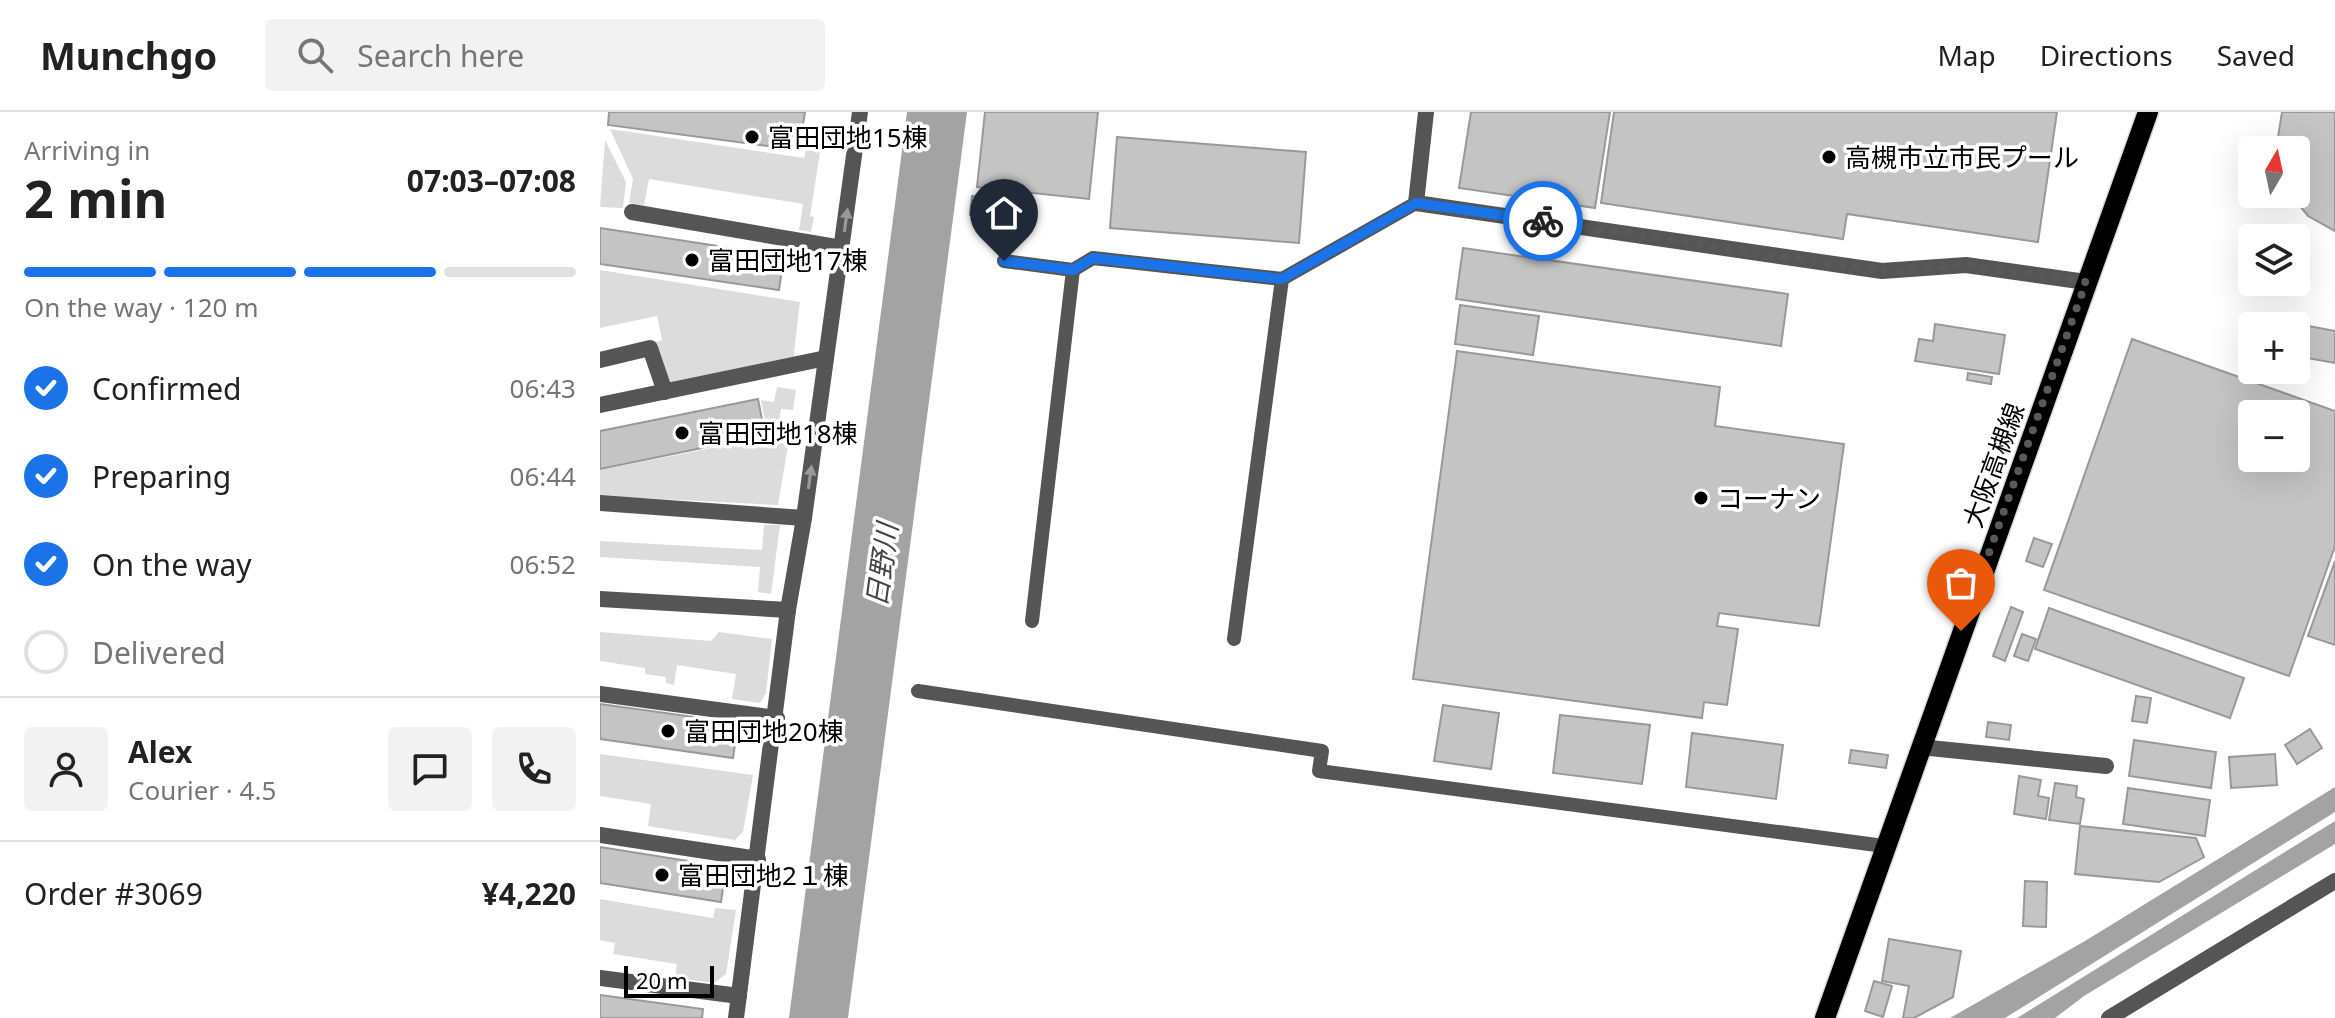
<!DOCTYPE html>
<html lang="en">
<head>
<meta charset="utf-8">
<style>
	:root { --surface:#fff; --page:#f2f2f2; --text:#222; --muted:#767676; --line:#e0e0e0; --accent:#1a73e8 }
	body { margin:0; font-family:"Noto Sans","Noto Sans JP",sans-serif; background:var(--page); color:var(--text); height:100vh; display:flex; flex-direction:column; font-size:30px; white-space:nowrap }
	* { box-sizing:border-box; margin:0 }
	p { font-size:26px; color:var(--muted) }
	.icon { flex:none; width:44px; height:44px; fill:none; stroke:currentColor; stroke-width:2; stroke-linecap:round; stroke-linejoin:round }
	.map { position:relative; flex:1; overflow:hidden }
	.sheet { display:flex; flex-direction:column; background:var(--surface); width:600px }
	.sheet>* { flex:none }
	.needle { width:52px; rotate:9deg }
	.tools { position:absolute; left:1638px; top:24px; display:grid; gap:16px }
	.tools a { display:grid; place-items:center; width:72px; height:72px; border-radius:8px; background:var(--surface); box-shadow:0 8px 32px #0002; font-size:40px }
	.scale { position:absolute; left:24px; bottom:20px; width:90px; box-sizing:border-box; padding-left:8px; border:4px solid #000; border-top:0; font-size:22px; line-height:28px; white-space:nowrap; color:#000; -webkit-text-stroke:6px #fff; paint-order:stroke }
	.pin { position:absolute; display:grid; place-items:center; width:68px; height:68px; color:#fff; margin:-82px -34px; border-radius:50% 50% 50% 0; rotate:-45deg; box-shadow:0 0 8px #0007 }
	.pin .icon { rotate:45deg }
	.courier { position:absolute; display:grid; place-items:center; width:80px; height:80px; margin:-40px; border:6px solid #1a73e8; border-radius:50%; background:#fff; color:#222; box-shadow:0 2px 10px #0007 }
	.overview em { font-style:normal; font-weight:700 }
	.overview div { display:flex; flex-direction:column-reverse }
	.overview { display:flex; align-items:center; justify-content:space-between; height:136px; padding:0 24px }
	h1 { font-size:52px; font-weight:700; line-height:60px }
	.bar { display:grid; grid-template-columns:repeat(4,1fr); gap:12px 8px; align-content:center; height:96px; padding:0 24px }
	.bar i { height:10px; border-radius:6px; background:var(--line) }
	.bar .selected { background:var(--accent) }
	.bar p { grid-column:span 4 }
	.line { display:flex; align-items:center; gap:20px; padding:0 24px; border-top:2px solid var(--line) }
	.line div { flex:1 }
	.round { display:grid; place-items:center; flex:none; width:84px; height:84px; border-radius:8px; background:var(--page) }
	ol { padding:0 24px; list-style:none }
	li { display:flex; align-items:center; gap:24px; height:88px }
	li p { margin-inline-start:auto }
	li .icon { padding:8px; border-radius:50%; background:var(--accent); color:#fff; stroke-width:4 }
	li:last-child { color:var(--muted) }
	li i { width:44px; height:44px; border:4px solid var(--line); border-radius:50% }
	header { display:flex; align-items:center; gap:48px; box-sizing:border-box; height:112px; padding:0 40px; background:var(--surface); border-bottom:2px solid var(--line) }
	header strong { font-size:38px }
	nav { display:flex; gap:44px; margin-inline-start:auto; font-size:28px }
	.search { width:560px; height:72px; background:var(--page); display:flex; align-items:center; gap:20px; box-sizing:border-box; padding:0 28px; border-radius:8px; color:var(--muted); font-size:30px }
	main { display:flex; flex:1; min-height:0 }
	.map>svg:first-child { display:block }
</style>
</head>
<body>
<header>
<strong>Munchgo</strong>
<div class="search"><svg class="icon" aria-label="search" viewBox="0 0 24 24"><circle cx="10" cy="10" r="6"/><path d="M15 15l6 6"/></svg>Search here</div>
<nav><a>Map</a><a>Directions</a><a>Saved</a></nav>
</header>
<main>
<section class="sheet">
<div class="overview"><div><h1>2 min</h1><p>Arriving in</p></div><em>07:03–07:08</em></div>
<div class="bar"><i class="selected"></i><i class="selected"></i><i class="selected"></i><i></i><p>On the way · 120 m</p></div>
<ol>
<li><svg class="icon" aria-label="check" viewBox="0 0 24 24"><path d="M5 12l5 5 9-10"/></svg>Confirmed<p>06:43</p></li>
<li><svg class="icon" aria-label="check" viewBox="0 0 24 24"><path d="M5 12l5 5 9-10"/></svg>Preparing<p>06:44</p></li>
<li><svg class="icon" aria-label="check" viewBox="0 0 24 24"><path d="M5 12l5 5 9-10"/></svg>On the way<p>06:52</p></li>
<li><i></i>Delivered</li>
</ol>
<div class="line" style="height:144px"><a class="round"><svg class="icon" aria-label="person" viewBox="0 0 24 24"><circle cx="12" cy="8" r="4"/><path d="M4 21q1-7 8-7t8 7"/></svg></a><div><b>Alex</b><p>Courier · 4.5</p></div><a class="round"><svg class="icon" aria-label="chat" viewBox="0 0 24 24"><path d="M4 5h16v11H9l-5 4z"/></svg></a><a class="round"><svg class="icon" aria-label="phone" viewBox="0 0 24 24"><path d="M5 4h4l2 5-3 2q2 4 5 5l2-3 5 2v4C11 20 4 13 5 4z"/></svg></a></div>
<div class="line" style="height:104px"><div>Order #3069</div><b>¥4,220</b></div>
</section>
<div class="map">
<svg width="1735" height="906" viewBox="0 0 1735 906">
	<rect width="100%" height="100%" fill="#fff"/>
	<g fill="#dcdcdc">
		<path d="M10,17L204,46L206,38L220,40L210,104L214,105L211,120L199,118L203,92L49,67L44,93L29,91L33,67Z"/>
		<path d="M5,28L26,70L23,96L0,95Z"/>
		<path d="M0,158L200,190L193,249L67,276L53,231L62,228L57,204L0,216Z"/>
		<path d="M177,275L196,278L193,298L181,297L177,326L189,328L178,393L0,384V358L168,325L161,288L174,290Z"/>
		<path d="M164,413H180L171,482L158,480L160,455L0,445V429L162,438Z"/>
		<path d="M0,520L111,529L119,520L172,527L166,581L160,591L132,587L136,562L77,553L74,573L66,571V565L45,562V556L0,549Z"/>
		<path d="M0,642L153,663L143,720L135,728L48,714L51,692L0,684Z"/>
		<path d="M0,787L113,806L115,796L136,798L126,862L114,871L75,866L77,852L13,842L15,831L0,828Z"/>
	</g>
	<g fill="#a3a3a3">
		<path d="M307,0H367L248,906H189Z"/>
		<path d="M1735,675V700L1405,906H1350L1485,829Z"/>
		<path d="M1735,709V732L1484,884L1455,906H1417Z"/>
	</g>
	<g fill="#c4c4c4" stroke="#999" stroke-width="2" fill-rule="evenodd">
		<path d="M9,0H205L199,38L8,13Z"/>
		<path d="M385,0H498L489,87L377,75Z"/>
		<path d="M871,0H1010L995,96L859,76Z"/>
		<path d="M1014,0H1457L1438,130L1247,102L1243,127L1001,91Z"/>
		<path d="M1682,0H1735V119L1708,104L1690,82H1696V38H1676Z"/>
		<path d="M517,25L706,40L699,131L510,116Z"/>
		<path d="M372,84L399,87L398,107L370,103Z"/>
		<path d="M0,116L184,144L179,178L0,152Z"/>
		<path d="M863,136L1188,182L1181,234L856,187Z"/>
		<path d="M860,193L939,204L933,243L855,232Z"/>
		<path d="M1693,211L1735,219V251L1696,244Z"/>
		<path d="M1335,212L1405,223L1399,262L1315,249L1319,227L1333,229Z"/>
		<path d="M1532,227L1735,299V434L1689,564L1444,478ZM1652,302H1696V346H1652Z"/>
		<path d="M857,239L1120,275L1115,314L1244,332L1219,514L1119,501L1117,514L1138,517L1127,593L1104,590L1102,606L813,567Z"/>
		<path d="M1368,261L1392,265L1391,272L1367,268Z"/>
		<path d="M158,287L165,323L0,357V319Z"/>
		<path d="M1434,426L1452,432L1443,455L1426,449Z"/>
		<path d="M1735,449V533L1708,524Z"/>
		<path d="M1411,495L1423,500L1405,549L1393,544Z"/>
		<path d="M1449,496L1644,566L1630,606L1435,537Z"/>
		<path d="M1422,522L1436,527L1428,549L1414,544Z"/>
		<path d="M1536,584L1551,586L1547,611L1532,609Z"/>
		<path d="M0,592L138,611L133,646L0,627Z"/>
		<path d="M843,593L899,601L891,657L834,649Z"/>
		<path d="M960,603L1050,613L1042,672L953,661Z"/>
		<path d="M1388,610L1411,613L1409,628L1386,625Z"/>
		<path d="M1710,617L1722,636L1697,652L1685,633Z"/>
		<path d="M1092,621L1183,633L1176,687L1086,675Z"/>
		<path d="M1534,628L1616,640L1611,676L1529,664Z"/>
		<path d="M1251,638L1288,643L1286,656L1249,651Z"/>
		<path d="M1675,642L1677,673L1631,676L1629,645Z"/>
		<path d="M1419,664L1441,668L1438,684L1449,686L1446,707L1414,702Z"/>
		<path d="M1455,671L1477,674L1476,685L1484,687L1480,712L1449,708Z"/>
		<path d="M1528,676L1610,688L1605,724L1523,712Z"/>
		<path d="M1480,714L1596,726L1604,745L1559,770L1475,762Z"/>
		<path d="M0,735L126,755L121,790L0,771Z"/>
		<path d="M1425,769L1447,770L1446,815L1423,814Z"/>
		<path d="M1289,827L1361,839L1353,885L1314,906H1303L1309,874L1282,869Z"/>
		<path d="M1274,869L1292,874L1283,905L1265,899Z"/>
		<path d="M0,883L103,897L102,906H0Z"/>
	</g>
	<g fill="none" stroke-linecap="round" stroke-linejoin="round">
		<g stroke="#dbdbdb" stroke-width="23">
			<path id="primary" d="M1225,906L1548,0"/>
		</g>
		<g stroke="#555" stroke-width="14">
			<path d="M404,149L473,158L493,146L682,167L816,91"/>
			<path d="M432,509L473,158"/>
			<path d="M634,527L682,167"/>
			<path d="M318,579L722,639L719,659L1284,734"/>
		</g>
		<g stroke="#555" stroke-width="16">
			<path d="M826,0L816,91L1282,159L1366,153L1486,170"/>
			<path d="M32,100L242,136"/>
			<path d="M0,248L50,236L65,280"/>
			<path d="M0,293L226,246"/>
			<path d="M0,391L204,406"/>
			<path d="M0,487L188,498"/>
			<path d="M0,582L177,606"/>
			<path d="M1320,635L1506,654"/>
			<path d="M0,723L158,747"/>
			<path d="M0,866L139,884"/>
			<path d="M136,906L188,498L204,406L260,0"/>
			<path d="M1509,906L1735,769"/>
		</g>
		<use href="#primary" stroke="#000" stroke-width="20"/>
	</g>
	<defs><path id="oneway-solid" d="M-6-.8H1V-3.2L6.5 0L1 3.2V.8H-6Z" transform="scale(2)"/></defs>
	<g fill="#999">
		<use href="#oneway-solid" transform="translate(246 108) rotate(-82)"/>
		<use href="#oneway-solid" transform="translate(210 365) rotate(-82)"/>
	</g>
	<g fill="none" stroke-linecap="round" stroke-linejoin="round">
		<path stroke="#595959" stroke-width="8" stroke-dasharray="0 14.4" d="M943,109L1282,159L1366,153L1486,170L1361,519"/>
		<path stroke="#1a73e8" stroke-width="10" d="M404,149L473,158L493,146L682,167L816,91L943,109"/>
	</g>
	<g fill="#000" stroke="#fff" stroke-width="3">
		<circle cx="152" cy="25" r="8"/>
		<circle cx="1229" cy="45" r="8"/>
		<circle cx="92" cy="148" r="8"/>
		<circle cx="82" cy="321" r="8"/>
		<circle cx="1101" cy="386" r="8"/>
		<circle cx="68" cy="619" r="8"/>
		<circle cx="62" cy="763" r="8"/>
	</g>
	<g text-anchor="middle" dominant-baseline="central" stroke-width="7" stroke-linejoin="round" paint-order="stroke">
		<g font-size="26" fill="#000" stroke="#fff" text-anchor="start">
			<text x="168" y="25">富田団地15棟</text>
			<text x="1245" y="45">高槻市立市民プール</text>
			<text x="108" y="148">富田団地17棟</text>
			<text x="98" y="321">富田団地18棟</text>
			<text x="1117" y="386">コーナン</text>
			<text x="84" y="619">富田団地20棟</text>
			<text x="78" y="763">富田団地2１棟</text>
		</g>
		<g font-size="26" fill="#000" stroke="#fff">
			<text transform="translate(1393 353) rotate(-70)">大阪高槻線</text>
		</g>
		<g font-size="28" font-style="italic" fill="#444" stroke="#fff">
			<text transform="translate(281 453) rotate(-82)">日野川</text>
		</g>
	</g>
</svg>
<div class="tools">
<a><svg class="needle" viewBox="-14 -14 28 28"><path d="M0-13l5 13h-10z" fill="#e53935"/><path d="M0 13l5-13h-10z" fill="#767676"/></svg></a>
<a><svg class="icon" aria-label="layers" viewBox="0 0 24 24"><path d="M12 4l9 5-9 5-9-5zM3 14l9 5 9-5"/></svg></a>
<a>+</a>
<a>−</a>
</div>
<div class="scale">20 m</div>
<div class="pin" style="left:1361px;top:519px;background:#ea580c"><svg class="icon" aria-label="bag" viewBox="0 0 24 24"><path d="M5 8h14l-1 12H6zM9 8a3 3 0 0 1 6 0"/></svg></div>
<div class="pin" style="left:404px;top:149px;background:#1f2937"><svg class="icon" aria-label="home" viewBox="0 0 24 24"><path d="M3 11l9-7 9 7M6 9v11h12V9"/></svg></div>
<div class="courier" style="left:943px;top:109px"><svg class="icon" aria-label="bike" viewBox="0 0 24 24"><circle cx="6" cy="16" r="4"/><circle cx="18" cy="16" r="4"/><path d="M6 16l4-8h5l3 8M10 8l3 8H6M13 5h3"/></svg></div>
</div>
</main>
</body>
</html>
